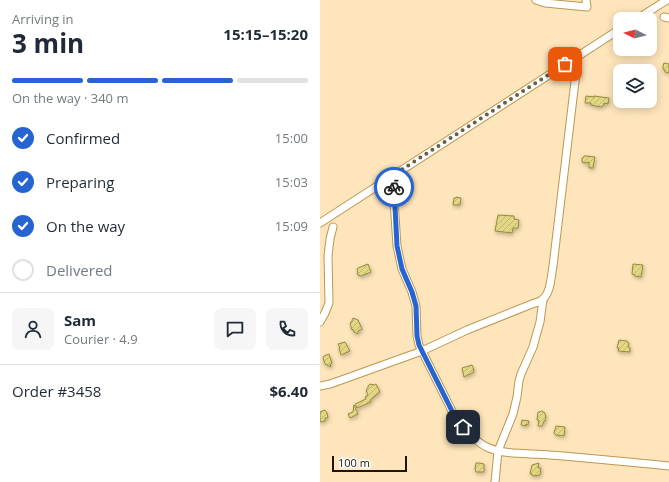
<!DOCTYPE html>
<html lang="en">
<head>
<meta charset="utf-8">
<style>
	:root { --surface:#fff; --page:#f6f6f7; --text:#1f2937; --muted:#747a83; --line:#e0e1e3; --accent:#2665d1 }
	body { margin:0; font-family:"Open Sans",sans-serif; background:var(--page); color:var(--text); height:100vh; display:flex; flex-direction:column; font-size:15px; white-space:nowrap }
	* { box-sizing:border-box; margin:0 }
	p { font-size:13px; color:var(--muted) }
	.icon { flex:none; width:22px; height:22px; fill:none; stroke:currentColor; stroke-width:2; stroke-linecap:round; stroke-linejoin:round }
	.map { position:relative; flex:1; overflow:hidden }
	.sheet { display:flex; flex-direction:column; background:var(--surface); width:320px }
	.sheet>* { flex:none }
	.needle { width:26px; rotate:276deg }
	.fabs { position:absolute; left:293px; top:12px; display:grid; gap:8px }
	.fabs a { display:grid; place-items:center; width:44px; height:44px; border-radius:8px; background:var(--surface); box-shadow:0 2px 10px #0003; font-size:20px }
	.scale { position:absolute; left:12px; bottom:10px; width:75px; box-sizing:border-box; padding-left:4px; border:2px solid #211501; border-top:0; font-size:11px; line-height:14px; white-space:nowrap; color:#211501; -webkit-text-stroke:3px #fff; paint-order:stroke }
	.pin { position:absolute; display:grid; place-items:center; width:34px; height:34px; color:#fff; margin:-17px; border-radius:8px; box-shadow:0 2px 6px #0006 }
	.courier { position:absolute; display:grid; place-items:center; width:40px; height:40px; margin:-20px; border:3px solid #2665d1; border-radius:50%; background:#fff; color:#222; box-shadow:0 1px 5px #0007 }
	.overview em { font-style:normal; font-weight:700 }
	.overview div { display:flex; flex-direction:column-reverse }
	.overview { display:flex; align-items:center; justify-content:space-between; height:68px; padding:0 12px }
	h1 { font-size:26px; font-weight:700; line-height:30px }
	.bar { display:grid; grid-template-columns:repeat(4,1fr); gap:6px 4px; align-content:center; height:48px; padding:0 12px }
	.bar i { height:5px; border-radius:3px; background:var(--line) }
	.bar .current { background:var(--accent) }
	.bar p { grid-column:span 4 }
	.line { display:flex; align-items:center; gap:10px; padding:0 12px; border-top:1px solid var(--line) }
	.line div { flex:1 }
	.round { display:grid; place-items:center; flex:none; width:42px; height:42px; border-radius:8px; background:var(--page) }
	ol { padding:0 12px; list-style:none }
	li { display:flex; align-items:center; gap:12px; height:44px }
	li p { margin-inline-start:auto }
	li .icon { padding:4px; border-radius:50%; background:var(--accent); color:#fff; stroke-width:4 }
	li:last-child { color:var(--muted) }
	li i { width:22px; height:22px; border:2px solid var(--line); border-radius:50% }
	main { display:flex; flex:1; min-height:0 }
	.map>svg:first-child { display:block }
</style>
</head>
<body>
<main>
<section class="sheet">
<div class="overview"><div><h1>3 min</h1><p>Arriving in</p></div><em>15:15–15:20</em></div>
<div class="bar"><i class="current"></i><i class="current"></i><i class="current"></i><i></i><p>On the way · 340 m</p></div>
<ol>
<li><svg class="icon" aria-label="check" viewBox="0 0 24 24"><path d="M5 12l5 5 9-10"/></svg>Confirmed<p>15:00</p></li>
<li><svg class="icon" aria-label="check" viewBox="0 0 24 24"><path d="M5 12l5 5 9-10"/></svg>Preparing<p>15:03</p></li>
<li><svg class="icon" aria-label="check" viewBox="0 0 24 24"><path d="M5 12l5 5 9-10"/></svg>On the way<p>15:09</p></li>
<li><i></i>Delivered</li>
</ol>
<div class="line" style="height:72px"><a class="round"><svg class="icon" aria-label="person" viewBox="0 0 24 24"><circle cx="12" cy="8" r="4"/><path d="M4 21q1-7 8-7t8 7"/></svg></a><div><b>Sam</b><p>Courier · 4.9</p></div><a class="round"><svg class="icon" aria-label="chat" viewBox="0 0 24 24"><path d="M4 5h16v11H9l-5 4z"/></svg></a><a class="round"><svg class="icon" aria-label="phone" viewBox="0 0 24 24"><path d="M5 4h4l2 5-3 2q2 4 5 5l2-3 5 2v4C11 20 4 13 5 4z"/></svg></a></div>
<div class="line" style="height:52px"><div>Order #3458</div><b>$6.40</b></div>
</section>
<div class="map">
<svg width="349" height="482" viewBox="0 0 349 482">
	<defs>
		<pattern id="building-hatch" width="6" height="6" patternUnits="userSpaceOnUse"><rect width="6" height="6" fill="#e3d786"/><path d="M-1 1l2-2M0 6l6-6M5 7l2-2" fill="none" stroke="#c2b872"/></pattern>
		<filter id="shadow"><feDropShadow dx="1" dy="2" stdDeviation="2" flood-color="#0004"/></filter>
	</defs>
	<rect width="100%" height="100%" fill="#fee5bb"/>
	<g fill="url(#building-hatch)" stroke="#968a39" filter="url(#shadow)">
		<path d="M344,63L349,64V73L345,72V70L343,69V66Z"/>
		<path d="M266,96L274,97V96L289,98L288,104L284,103L283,106H282L281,107L271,105V103H265Z"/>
		<path d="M264,156H266L275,157L273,168H269V162L265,163L262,162V158H263Z"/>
		<path d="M136,197L141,198L140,205H133L134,198H136Z"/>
		<path d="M178,215L194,216V219L199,220L198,228H193L192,233L175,231Z"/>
		<path d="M48,264L51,272L41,276L38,275L37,269L38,268Z"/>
		<path d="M313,264L323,265L321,277L315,276V275L312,274Z"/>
		<path d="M33,318L38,320L42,329L38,331V334L34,332L33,329L32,330L30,323L32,322V320Z"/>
		<path d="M299,340L307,341L308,343H309L308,347L310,348V352L298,351L299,348H297Z"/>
		<path d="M25,342L30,351L21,355L19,348H20L18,344Z"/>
		<path d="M9,354L12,363L10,364L11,367L5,364L3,358L4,356Z"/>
		<path d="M152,365L154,370H153L154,372L144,377L142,368Z"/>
		<path d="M50,384L54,385L56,384L60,392L50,400L51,402L37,408L35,404L46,399L45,397L48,395L46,390L48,388V386Z"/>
		<path d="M34,405L38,414L30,418L28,414L33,412Z"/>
		<path d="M5,410L7,413L8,418H5V421L0,422V412Z"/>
		<path d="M221,411H222L225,413V415L226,416L225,421H224L222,426H218L219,420H217L218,412H220Z"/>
		<path d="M202,420L209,421L208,425L206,424V426L201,425Z"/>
		<path d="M236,426L245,427L244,436L236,435L234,433Z"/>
		<path d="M156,463H159L164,464V472H156L155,469Z"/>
		<path d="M219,463L218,468H221L220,475L213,476L212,474H210L212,465Z"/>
	</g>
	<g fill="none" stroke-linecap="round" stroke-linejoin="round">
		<g stroke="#be964e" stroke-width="9">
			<g id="minor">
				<path d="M216,0L225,3L267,7L266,0"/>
				<path d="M344,17L349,18"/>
				<path d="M317,19L347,0"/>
				<path d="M75,174L74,200L77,246L82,269L92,292L96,306L97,336L99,345L135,417C144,428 155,442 169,448C185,455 211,453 230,455C269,458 309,462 349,466"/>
				<path d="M0,223L300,29"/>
				<path d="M0,322L5,313L9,303L8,256L10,239L13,227"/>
				<path d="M0,386L10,384L27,378L102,351L147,330L212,304C215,303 219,302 222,300C231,293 231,276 233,266L258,56"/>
				<path d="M175,482L178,451L193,414L197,397L199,381L201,374L213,347L216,336L220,322L223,299"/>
			</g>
		</g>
		<use href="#minor" stroke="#fff" stroke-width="7"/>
	</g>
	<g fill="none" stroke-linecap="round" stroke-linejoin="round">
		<path stroke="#6e5e42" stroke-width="4" stroke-dasharray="0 7.2" d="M74,187L75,174L245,64"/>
		<path stroke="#2665d1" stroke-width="5" d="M74,187L77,246L82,269L92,292L96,306L97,336L99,345L135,417L143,427"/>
	</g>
</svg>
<div class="fabs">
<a><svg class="needle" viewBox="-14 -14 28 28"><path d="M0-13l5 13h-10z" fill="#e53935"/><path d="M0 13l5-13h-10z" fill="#747a83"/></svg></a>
<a><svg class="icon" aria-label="layers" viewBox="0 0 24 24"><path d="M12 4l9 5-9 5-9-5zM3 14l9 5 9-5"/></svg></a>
</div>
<div class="scale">100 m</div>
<div class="pin" style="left:245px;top:64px;background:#ea580c"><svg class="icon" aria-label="bag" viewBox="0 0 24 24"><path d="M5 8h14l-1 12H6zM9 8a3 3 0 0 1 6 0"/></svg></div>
<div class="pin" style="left:143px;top:427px;background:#1f2937"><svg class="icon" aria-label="home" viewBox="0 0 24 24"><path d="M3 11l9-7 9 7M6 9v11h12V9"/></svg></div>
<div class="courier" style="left:74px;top:187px"><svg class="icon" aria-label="bike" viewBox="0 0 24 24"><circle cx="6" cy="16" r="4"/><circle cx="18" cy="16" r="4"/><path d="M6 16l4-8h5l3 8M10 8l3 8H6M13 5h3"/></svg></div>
</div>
</main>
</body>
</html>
